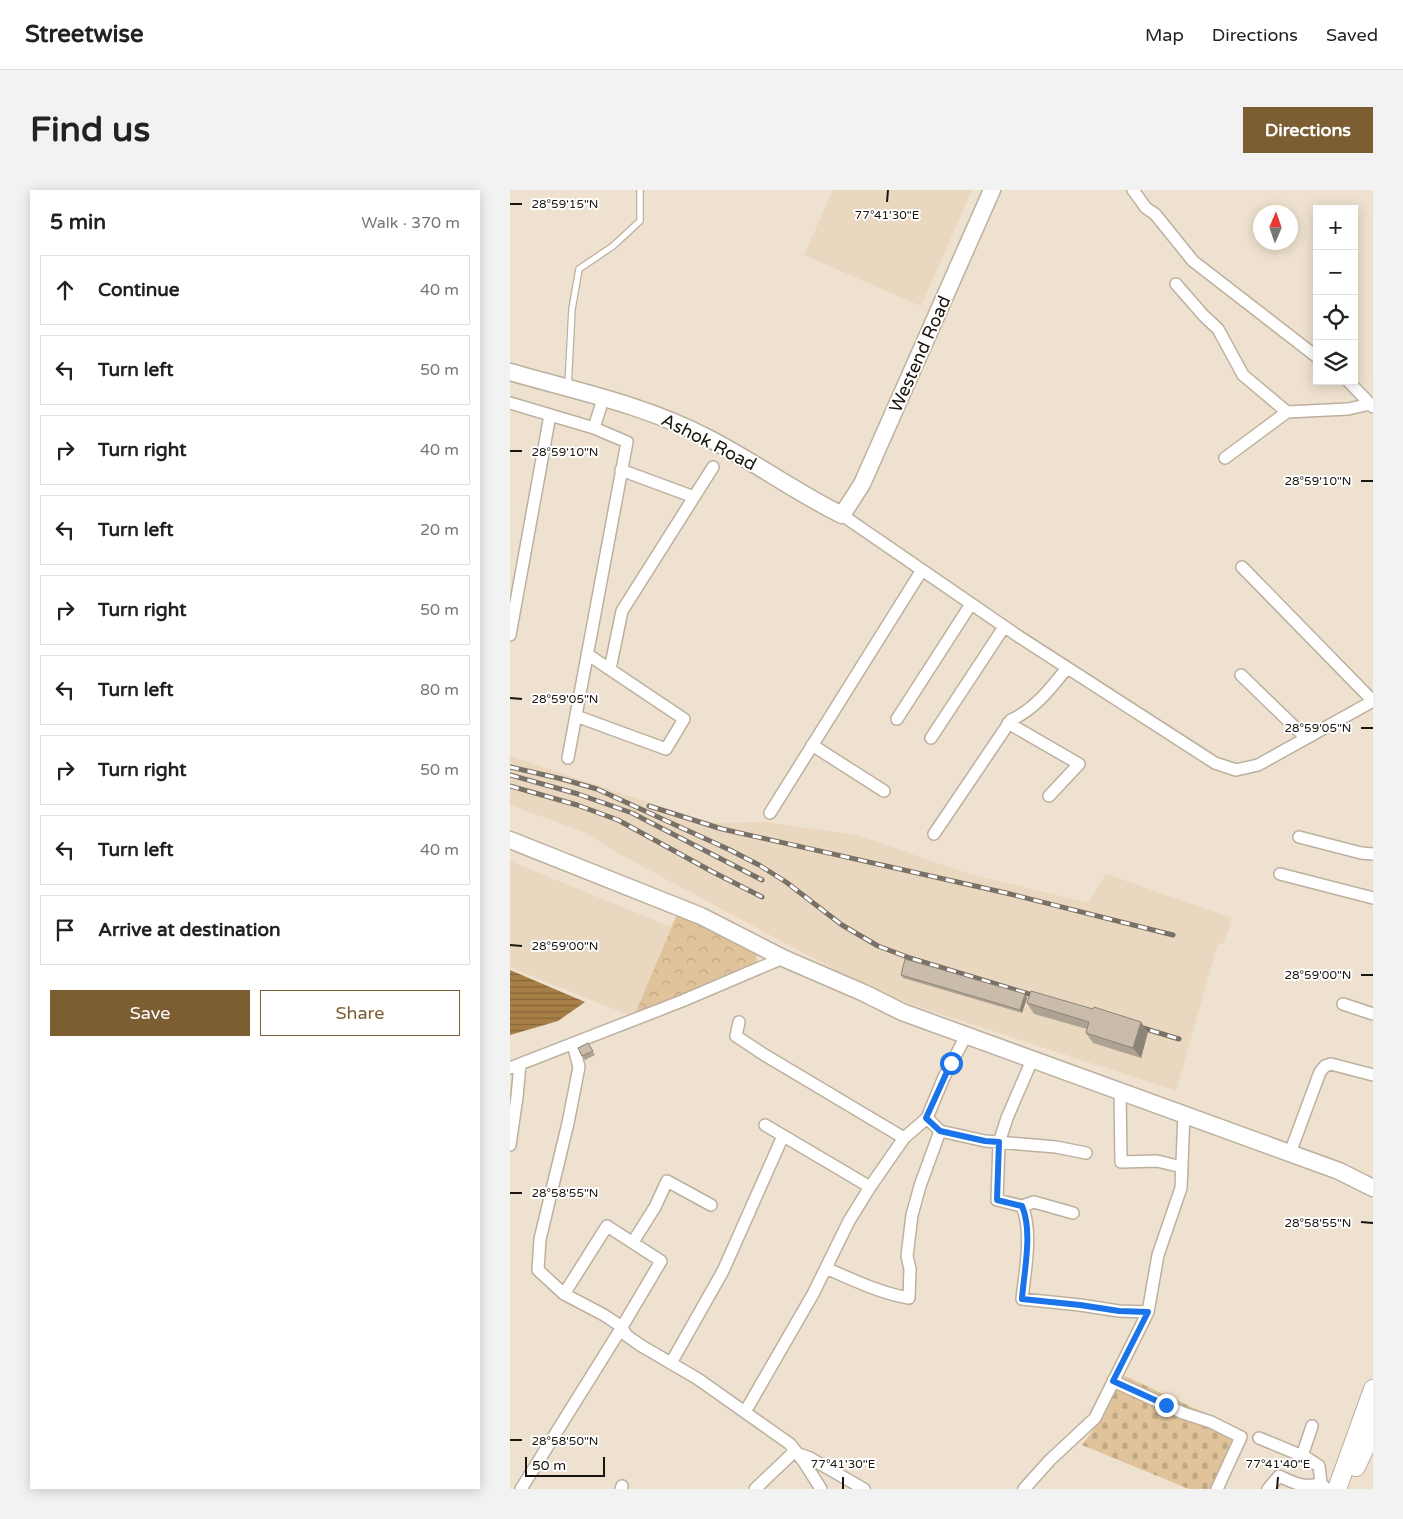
<!DOCTYPE html>
<meta charset="utf-8">
<style>
:root{--surface:#fff;--page:#f2f2f2;--text:#222;--muted:#767676;--line:#e0e0e0;--accent:#7c5e32}
body{margin:0;font-family:"Varela Round",sans-serif;background:var(--page);color:var(--text)}
.controls{position:absolute;right:15px;top:15px;display:grid;overflow:hidden;border-radius:0px;box-shadow:0 2px 12px #0003}
.controls button{width:45px;height:45px;display:grid;place-items:center;padding:0;border:0;border-bottom:1px solid var(--line);background:var(--surface);color:var(--text);font:25px sans-serif}
.compass{position:absolute;left:743px;top:15px;width:45px;height:45px;border-radius:50%;background:var(--surface);box-shadow:0 2px 12px #0003;rotate:2deg}
.scale{position:absolute;left:15px;bottom:12px;width:80px;box-sizing:border-box;padding-left:5px;border:2px solid #1a160f;border-top:0;font-size:14px;line-height:18px;white-space:nowrap;color:#1a160f;-webkit-text-stroke:4px #fff;paint-order:stroke}
.stop{position:absolute;width:15px;height:15px;margin:-11px;border:4px solid #1a73e8;border-radius:50%;background:#fff}
.stop.end{background:#1a73e8;border-color:#fff;box-shadow:0 1px 5px #0008}
.list{margin:0;padding:0;list-style:none}
h2{display:flex;justify-content:space-between;align-items:center;height:65px;margin:0;padding:0 20px;font-size:21px}
h2 small{font-size:16px;font-weight:400;color:var(--muted)}
.list li{display:grid;grid-template-columns:32px 1fr auto;gap:15px;align-items:center;box-sizing:border-box;height:70px;margin:0 10px 10px;padding:0 10px;border:1px solid var(--line);border-radius:0px}
.list b{display:block;font-size:19px;white-space:nowrap}
.list em{font-size:16px;font-style:normal;color:var(--muted)}
.actions{display:flex;gap:10px;padding:15px 20px}
.actions a{flex:1;padding:11px 0;border:1px solid var(--accent);border-radius:0px;text-align:center;font-size:18px;color:var(--accent)}
.actions .main{background:var(--accent);color:#fff}
.icon{flex:none;width:28px;height:28px;fill:none;stroke:currentColor;stroke-width:2;stroke-linecap:round;stroke-linejoin:round}
.map{position:relative;flex:none;width:863px;height:1299px;overflow:hidden;border-radius:0px}
header{display:flex;align-items:center;gap:30px;box-sizing:border-box;height:70px;padding:0 25px;background:var(--surface);border-bottom:1px solid var(--line)}
header strong{font-size:24px}
nav{display:flex;gap:28px;margin-inline-start:auto;font-size:18px}
.intro{display:flex;align-items:center;justify-content:space-between;box-sizing:border-box;height:120px;padding:0 30px}
h1{margin:0;font-size:35px}
.button{padding:12px 22px;border-radius:0px;background:var(--accent);color:#fff;font-size:18px;font-weight:700}
main{display:flex;gap:30px;padding:0 30px}
aside{flex:1;background:var(--surface);border-radius:0px;box-shadow:0 2px 12px #0003}
.map>svg:first-child{display:block}
</style>
<header>
<strong>Streetwise</strong>
<nav><a>Map</a><a>Directions</a><a>Saved</a></nav>
</header>
<div class="intro"><h1>Find us</h1><a class="button">Directions</a></div>
<main>
<aside>
<h2>5 min<small>Walk · 370 m</small></h2>
<ul class="list">
<li><svg class="icon" aria-label="ahead" viewBox="0 0 24 24"><path d="M12 20V5M6 11l6-6 6 6"/></svg><div><b>Continue</b></div><em>40 m</em></li>
<li><svg class="icon" aria-label="left" viewBox="0 0 24 24"><path d="M17 20v-9H6M10 6l-5 5 5 5"/></svg><div><b>Turn left</b></div><em>50 m</em></li>
<li><svg class="icon" aria-label="right" viewBox="0 0 24 24"><path d="M7 20v-9h11M14 6l5 5-5 5"/></svg><div><b>Turn right</b></div><em>40 m</em></li>
<li><svg class="icon" aria-label="left" viewBox="0 0 24 24"><path d="M17 20v-9H6M10 6l-5 5 5 5"/></svg><div><b>Turn left</b></div><em>20 m</em></li>
<li><svg class="icon" aria-label="right" viewBox="0 0 24 24"><path d="M7 20v-9h11M14 6l5 5-5 5"/></svg><div><b>Turn right</b></div><em>50 m</em></li>
<li><svg class="icon" aria-label="left" viewBox="0 0 24 24"><path d="M17 20v-9H6M10 6l-5 5 5 5"/></svg><div><b>Turn left</b></div><em>80 m</em></li>
<li><svg class="icon" aria-label="right" viewBox="0 0 24 24"><path d="M7 20v-9h11M14 6l5 5-5 5"/></svg><div><b>Turn right</b></div><em>50 m</em></li>
<li><svg class="icon" aria-label="left" viewBox="0 0 24 24"><path d="M17 20v-9H6M10 6l-5 5 5 5"/></svg><div><b>Turn left</b></div><em>40 m</em></li>
<li><svg class="icon" aria-label="arrive" viewBox="0 0 24 24"><path d="M6 21V4h12l-3 4 3 4H6"/></svg><div><b>Arrive at destination</b></div></li>
</ul>
<div class="actions"><a class="main">Save</a><a>Share</a></div>
</aside>
<div class="map">
<svg width="863" height="1299" viewBox="0 0 863 1299">
<defs>
<pattern id="cemetery-stones" width="16" height="16" patternUnits="userSpaceOnUse" patternTransform="scale(1.25)"><rect width="16" height="16" fill="#e0c39b"/><path d="M2 7V4a2 2 0 0 1 4 0v3zM10 15v-3a2 2 0 0 1 4 0v3z" fill="#c0a784"/></pattern>
<pattern id="park-crowns" width="20" height="18" patternUnits="userSpaceOnUse" patternTransform="scale(1.25)"><rect width="20" height="18" fill="#e0c39b"/><path d="M2 6a3 3 0 1 1 6 0M12 15a3 3 0 1 1 6 0" fill="none" stroke="#c0a784"/></pattern>
<pattern id="water-rules" width="6" height="5" patternUnits="userSpaceOnUse" patternTransform="scale(1.25)"><rect width="6" height="5" fill="#a67e46"/><path d="M0 2.5h6" fill="none" stroke="#866639"/></pattern>
</defs>
<rect width="100%" height="100%" fill="#efe1cf"/>
<path fill="#ead7bf" d="M323 0H462L411 116 294 65Z
M0 566 200 633 255 632 347 645 456 683 578 713 596 684 722 728 714 754 708 753 666 901 370 804 111 665 74 642 0 615Z
M0 671 161 737 125 824H116L0 777Z"/>
<path fill="url(#cemetery-stones)" d="M615 1186 738 1243 710 1299H679L572 1255 586 1236Z"/>
<path fill="url(#park-crowns)" d="M167 724 246 764 247 773 125 824Z"/>
<path fill="url(#water-rules)" d="M0 780 75 812 48 831 0 845Z"/>
<g fill="none" stroke-linecap="round" stroke-linejoin="round">
<g stroke="#bdb09f" stroke-width="8">
<path id="lane" d="M58 197 62 119 69 79 103 56 130 31V0"/>
</g>
<g stroke="#bdb09f" stroke-width="14">
<path id="street" d="M623 0 636 18 645 24 683 71 807 167
M666 94 694 126 708 139 733 185 777 222
M838 191 863 217
M0 213 84 238 117 252 58 568
M84 238 93 209
M715 268 777 222 838 219 860 214
M111 280 184 307
M332 325 508 446 705 573 726 580 748 575 863 511
M732 377 863 511
M0 445 40 225
M100 479 112 421 203 277
M731 485 796 548
M66 526 156 559 174 529 77 464
M387 529 461 414
M498 533 569 574 539 606
M421 548 494 437
M302 555 374 601
M260 623 412 380
M424 644 501 530C525 519 541 498 557 478
M789 647 851 663 863 664
M770 684 863 708
M833 814 863 824
M229 832 226 846 253 864 394 948
M456 846 434 887 417 928 430 941 475 951 546 957 576 963
M522 870 497 928 489 953 487 1010 512 1016 524 1012 563 1023
M0 878 172 811 273 768
M610 900 611 972 647 971 672 977
M255 935 360 997
M0 955 7 907 10 874
M780 963 810 882 815 876 821 874 863 885
M512 1016C523 1042 515 1081 512 1109L570 1115 609 1121 638 1122
M123 1052 145 1017 157 991 201 1015
M316 1078C343 1090 370 1103 399 1108L400 1079 397 1066 402 1025 410 996 430 941
M54 1104 97 1036 151 1071 112 1137 94 1125 54 1104 28 1080 30 1049 58 933 69 877 63 854
M161 1173 213 1081 273 946
M603 1191 673 1223 701 1232 731 1247 707 1299
M235 1222 303 1104 339 1031 360 997 394 948 417 928
M749 1248 795 1267 809 1276 811 1293 816 1299
M289 1264 300 1268 354 1299
M792 1266 802 1236
M11 1299 112 1137 116 1145 130 1155 188 1189 280 1254 294 1272 311 1299
M111 1299 112 1296
M245 1299 285 1261
M514 1299 540 1270 585 1228 638 1122 648 1065 671 998 674 923
M758 1299 769 1286C784 1293 796 1299 811 1293"/>
</g>
<g stroke="#bdb09f" stroke-width="19">
<path id="secondary" d="M0 182C66 201 135 215 196 247 242 270 285 302 332 325L352 294 482 0
M0 650 191 726 273 768 354 803 392 822 829 981 863 998"/>
</g>
<g stroke="#bdb09f" stroke-width="20">
<path id="primary" d="M846 1277 859 1249 863 1233
M827 1299 863 1199"/>
</g>
<use href="#lane" stroke="#fff" stroke-width="5.5"/>
<use href="#street" stroke="#fff" stroke-width="11"/>
<use href="#secondary" stroke="#fff" stroke-width="16"/>
<use href="#primary" stroke="#fff" stroke-width="18"/>
<g stroke="#7a7166" stroke-width="5">
<path id="rail" d="M0 577 52 589 87 599 220 660 249 675 276 692 332 735 368 756 400 768 532 808
M0 585 68 604 122 623 252 690
M0 596 67 615 108 630 201 681 252 707
M139 616 212 639 496 703 663 745
M623 835 669 849"/>
</g>
<use href="#rail" stroke="#fff" stroke-width="3" stroke-dasharray="9" stroke-linecap="butt"/>
</g>
<path fill="#aea293" d="M391 785 517 808 512 823 393 788Z
M517 813 638 842 631 868 583 853 576 843 577 839 524 824Z
M78 853 85 865 75 870 72 866Z"/>
<path fill="#8d8478" d="M515 804 517 808 512 823 510 820Z
M631 832 638 842 631 868 623 858Z"/>
<path fill="#cabcab" stroke="#8d8478" d="M395 769 515 804 510 820 391 785Z
M521 801 583 819 584 817 631 832 623 858 576 843 579 832 517 813Z
M78 853 83 861 72 866 68 858Z"/>
<g fill="none" stroke-linecap="round" stroke-linejoin="round">
<path stroke="#1a73e8" stroke-width="6" d="M441 873 416 928 430 941 475 951 489 952 487 1010 512 1016C523 1042 514 1081 512 1109L570 1115 609 1121 638 1122 603 1191 656 1215"/>
</g>
<path fill="none" stroke="#1a160f" stroke-width="2" d="M377 12 378 0M0 14H12M0 261H12M851 291H863M0 508 12 509M851 538H863M0 755 12 756M851 785H863M0 1003H12M851 1032 863 1033M0 1250H12M333 1299V1287M767 1299 768 1287"/>
<g text-anchor="middle" dominant-baseline="central" stroke-width="4" stroke-linejoin="round" paint-order="stroke">
<g font-size="18" fill="#1a160f" stroke="#fff">
<text transform="translate(410 164) rotate(-66)">Westend Road</text>
<text transform="translate(199 252) rotate(27)">Ashok Road</text>
</g>
</g>
<g font-size="12" text-anchor="middle" fill="#1a160f" stroke="#fff" stroke-width="4" stroke-linejoin="round" paint-order="stroke">
<text x="55" y="18">28°59'15"N</text>
<text x="377" y="29">77°41'30"E</text>
<text x="55" y="266">28°59'10"N</text>
<text x="808" y="295">28°59'10"N</text>
<text x="55" y="513">28°59'05"N</text>
<text x="808" y="542">28°59'05"N</text>
<text x="55" y="760">28°59'00"N</text>
<text x="808" y="789">28°59'00"N</text>
<text x="55" y="1007">28°58'55"N</text>
<text x="808" y="1037">28°58'55"N</text>
<text x="55" y="1255">28°58'50"N</text>
<text x="333" y="1278">77°41'30"E</text>
<text x="768" y="1278">77°41'40"E</text>
</g>
</svg>
<div class="controls">
<button>+</button>
<button>−</button>
<button><svg class="icon" aria-label="locate" viewBox="0 0 24 24"><circle cx="12" cy="12" r="6"/><path d="M12 2v4M12 18v4M2 12h4M18 12h4"/></svg></button>
<button><svg class="icon" aria-label="layers" viewBox="0 0 24 24"><path d="M12 4l9 5-9 5-9-5zM3 14l9 5 9-5"/></svg></button>
</div>
<svg class="compass" viewBox="-18 -18 36 36"><path d="M0-13l5 13h-10z" fill="#e53935"/><path d="M0 13l5-13h-10z" fill="#767676"/></svg>
<div class="scale">50 m</div>
<div class="stop" style="left:441px;top:873px"></div>
<div class="stop end" style="left:656px;top:1215px"></div>
</div>
</main>
